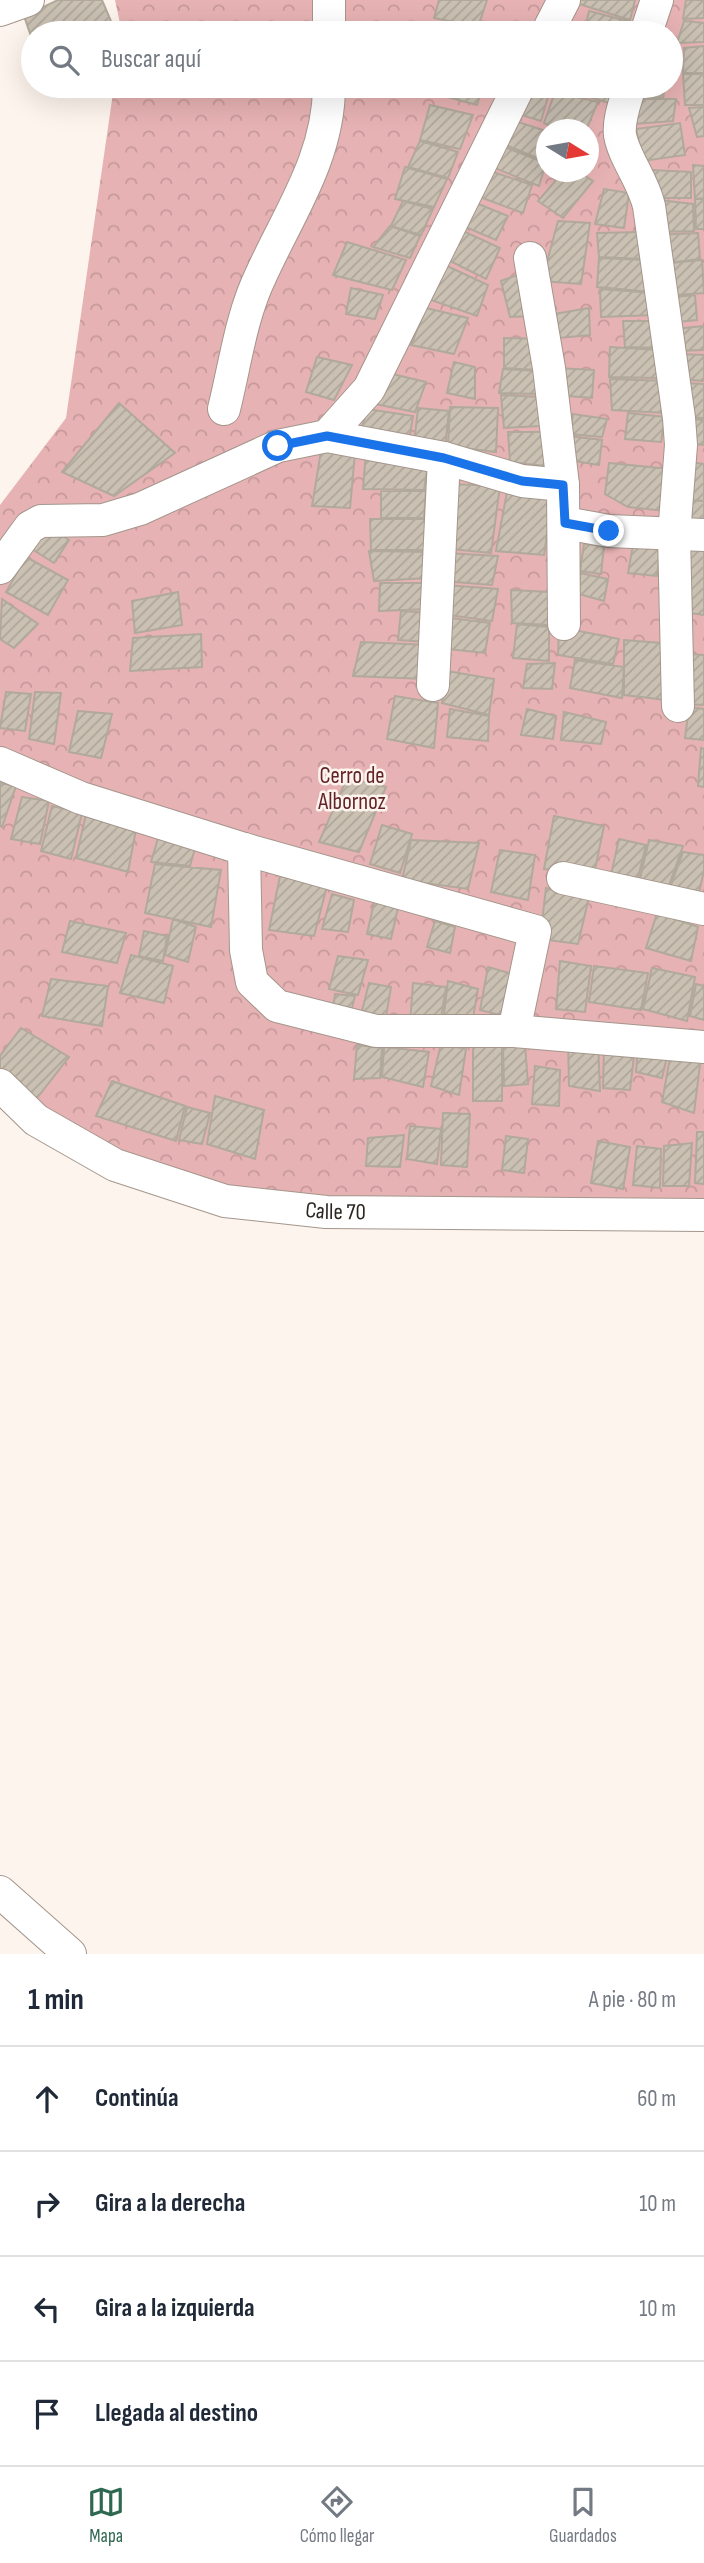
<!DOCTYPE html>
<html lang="es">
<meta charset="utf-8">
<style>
:root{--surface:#fff;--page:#f6f6f7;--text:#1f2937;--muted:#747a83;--line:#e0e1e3;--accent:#2f6850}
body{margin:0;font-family:"Sofia Sans Condensed",sans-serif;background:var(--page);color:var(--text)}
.compass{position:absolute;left:536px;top:119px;width:63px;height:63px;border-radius:50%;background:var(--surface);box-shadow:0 7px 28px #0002;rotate:101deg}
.stop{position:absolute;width:21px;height:21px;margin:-16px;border:5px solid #1a73e8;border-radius:50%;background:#fff}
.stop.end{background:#1a73e8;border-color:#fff;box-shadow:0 2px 7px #0008}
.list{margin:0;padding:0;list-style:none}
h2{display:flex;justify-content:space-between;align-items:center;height:91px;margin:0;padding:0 28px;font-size:30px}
h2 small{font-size:23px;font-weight:400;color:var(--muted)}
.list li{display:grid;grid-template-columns:46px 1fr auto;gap:21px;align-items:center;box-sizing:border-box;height:105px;padding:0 28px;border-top:2px solid var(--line)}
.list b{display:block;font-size:26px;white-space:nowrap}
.list em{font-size:23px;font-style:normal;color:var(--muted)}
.icon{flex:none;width:38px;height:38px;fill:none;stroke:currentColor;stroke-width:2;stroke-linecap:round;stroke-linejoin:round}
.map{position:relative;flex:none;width:704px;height:1954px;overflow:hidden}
.search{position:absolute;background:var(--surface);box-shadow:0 7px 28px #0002;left:21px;right:21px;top:21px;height:77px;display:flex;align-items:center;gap:18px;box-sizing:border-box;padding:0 24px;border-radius:38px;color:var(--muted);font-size:26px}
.sheet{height:511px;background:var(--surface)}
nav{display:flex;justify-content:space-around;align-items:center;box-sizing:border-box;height:98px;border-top:2px solid var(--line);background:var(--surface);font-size:19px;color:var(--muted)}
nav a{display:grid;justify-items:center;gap:4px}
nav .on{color:var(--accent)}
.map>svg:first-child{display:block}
</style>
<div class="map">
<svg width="704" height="1954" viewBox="0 0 704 1954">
<defs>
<pattern id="forest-crowns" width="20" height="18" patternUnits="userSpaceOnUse" patternTransform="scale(1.75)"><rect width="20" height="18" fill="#e7b2b3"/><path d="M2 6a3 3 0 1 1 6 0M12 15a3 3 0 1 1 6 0" fill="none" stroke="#c6999a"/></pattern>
<pattern id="building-hatch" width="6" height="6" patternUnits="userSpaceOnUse" patternTransform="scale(1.75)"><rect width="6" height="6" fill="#cac1b3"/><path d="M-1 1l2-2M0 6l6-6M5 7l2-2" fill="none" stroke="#aea69a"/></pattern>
</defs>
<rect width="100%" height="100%" fill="#fdf4ed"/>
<path fill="url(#forest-crowns)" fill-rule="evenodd" d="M115 0H704V1208L314 1210 117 1157 38 1112 0 1075V505L66 418 114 86H671V33H122ZM546 130H588V172H546Z"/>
<path fill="url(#building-hatch)" stroke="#b1a99b" stroke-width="2" d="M58 0H102L116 33H33V42L24 16Z
M439 0H487L478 27 434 18Z
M577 0H635L630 20 576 3Z
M686 0H704V18L683 19Z
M589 11 631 22 628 33H584Z
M684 21 704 23V42L677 43Z
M704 46V73H683L684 48Z
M671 49 680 50 676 74 671 73Z
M683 74H704V105H685Z
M443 86H483L477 105 440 95Z
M572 86H614L609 103 570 91Z
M638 86H665L663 98 636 96Z
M530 88 549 93 541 121 518 114Z
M555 92 598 102 586 130H558L544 123Z
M636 99H676L673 121 634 124Z
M430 105 473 115 460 149 420 140Z
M704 107V136L697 137 689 108Z
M512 120 546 131V150L542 160 501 143Z
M680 123 685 155 643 161 636 129Z
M420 141 458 152 448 178 408 167Z
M502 146 546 163 539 186 492 167Z
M693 165 704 166V198L695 199Z
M405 167 447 179 434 207 395 199Z
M652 170 691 172V198H652Z
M490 171 532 185 523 213 477 196Z
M563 172H579L593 181 563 218 538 201Z
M604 189 629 193 624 228 595 224Z
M695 199H704V229H696Z
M659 200 693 204 694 231 657 232Z
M403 201 433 209 421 235 391 226Z
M476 203 508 216 496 240 463 226Z
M558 221 590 223 581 284 542 281Z
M390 226 420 236 410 258 373 247Z
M463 231 500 248 486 279 448 260Z
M639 232 645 259 599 257 597 233Z
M698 233 700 259 659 264 655 235Z
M347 242 406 260 392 290 333 275Z
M599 258 645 260 652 292 597 287Z
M702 260 704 293 664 296 660 264Z
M447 266 488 285 477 316 431 300Z
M520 274 531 316 510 317 501 281Z
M351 288 383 295 375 319 346 314Z
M600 289 653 293 654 315 601 317Z
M695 295 697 320 667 323 663 298Z
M426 308 468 318 454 354 411 345Z
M589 308 590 335 559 338 554 314Z
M623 321H655L657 348 625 347Z
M704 326V350L677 351 674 329Z
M504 338 540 339 539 370 504 368Z
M610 347 658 350V378L609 377Z
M677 354 704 355V381L677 379Z
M317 357 352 365 334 400 306 392Z
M454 362 475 367V399L447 393Z
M556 368 594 370 592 398 556 395Z
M503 369 539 371V394L499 393Z
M388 373 426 382 415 412 375 404Z
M610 379 668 381 666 413 612 410Z
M684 383 704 384V418L683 417Z
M501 395 539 397 540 426 504 428Z
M119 403 175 453 114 496 62 472Z
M450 407 498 408 496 452 448 446Z
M418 408 449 411 445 447 414 444Z
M367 409 413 416 408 447 359 439Z
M628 413 665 417 661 442 625 439Z
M573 414 607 419 602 437 570 434Z
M687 419 704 420V445L685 443Z
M508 432H546L545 466 510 462Z
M568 436 602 440 599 465 568 460Z
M322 445 355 453 350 508 312 506Z
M366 452 428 463 424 490 363 489Z
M690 462 704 464V501L689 500Z
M609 463 669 469 665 511 628 507 605 494Z
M448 484 500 486 491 553 441 548Z
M381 491H426L424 518H381Z
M507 492 552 499 544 555 496 551Z
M689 500 704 501V530L685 526Z
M370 519H431V550H371Z
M42 523 69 540 54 563 27 546Z
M584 544 604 546 601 574 580 571Z
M633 545 660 549 657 576 628 573Z
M690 547 704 549V615L682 612Z
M369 551 430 552 428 578 374 581Z
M445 553 498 556 492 585 443 581Z
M26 557 68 580 48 615 6 592Z
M580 573 608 579 604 601 579 594Z
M380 583H431L430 609 379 611Z
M445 585 498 589 492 621 441 614Z
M511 590 550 592 549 625 512 623Z
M178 592 182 625 135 633 132 601Z
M2 599 38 624 14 648 0 639Z
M401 611 430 613 428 642 398 640Z
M443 617 490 623 485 653 439 648Z
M517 624 549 627V661L513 658Z
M559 627 619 639 613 664 558 655Z
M201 634 202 667 130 671 133 638Z
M624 640 674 644 676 701 624 695Z
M361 642 429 645 426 679 353 676Z
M687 654 704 655V705L682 704Z
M575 660 624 667 622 698 570 688Z
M555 663 552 689 523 688 527 664Z
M447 671 494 679 489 715 442 703Z
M6 692 31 694 25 731 0 728Z
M35 692 61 693 54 744 29 739Z
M395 696 438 703 434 748 387 739Z
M689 707 704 709V740L685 738Z
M450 709 489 716 488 741 447 737Z
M527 709 556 716 553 739 521 735Z
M78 711 112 714 101 758 69 752Z
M564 712 606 722 601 744 561 740Z
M701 748 704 749V787L698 786Z
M347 778 386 787 359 852 319 842Z
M0 783 16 786 2 827 0 826Z
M22 797 49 801 40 844 11 839Z
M52 806 82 813 71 859 41 851Z
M87 810 138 819 128 872 76 858Z
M554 816 604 826 593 879 544 869Z
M382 825 412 834 400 873 370 864Z
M159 835 197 841 190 866 151 862Z
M619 839 646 845 636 886 610 879Z
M411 840 479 843 468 889 402 880Z
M649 840 683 846 666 894 638 888Z
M500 850 535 855 528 900 491 892Z
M683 852 704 855V871L696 905 667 896Z
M155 864 221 870 211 927 145 913Z
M280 876 327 886 314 936 269 930Z
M546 888 589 897 578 944 540 939Z
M332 894 354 900 348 932 322 929Z
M375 898 399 903 391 939 367 934Z
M657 913 698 927 691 961 646 948Z
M173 919 196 927 188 962 165 955Z
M70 921 126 933 117 963 62 952Z
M435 921 455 927 450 953 427 947Z
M144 931 167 936 163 961 139 956Z
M131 955 173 966 164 1003 120 993Z
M338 956 368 960 358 995 329 989Z
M560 961 591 966 585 1012 556 1009Z
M594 966 648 973 641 1010 589 1002Z
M488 967 516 975 508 1017 480 1010Z
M652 968 695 977 687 1021 643 1009Z
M51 979 108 986 102 1026 42 1016Z
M448 981 478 989 472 1024 443 1022Z
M369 983 391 987 385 1023H359Z
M413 983 446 987 440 1024H410Z
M696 984 704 986V1020L690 1016Z
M335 994 355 996 350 1016 332 1014Z
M21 1028 69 1057 37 1098 0 1075V1056Z
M568 1038 598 1041 600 1091 569 1086Z
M441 1044 466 1049 459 1095 431 1086Z
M357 1045 382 1048 380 1078 354 1079Z
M473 1045H502V1101H473Z
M525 1045 528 1084 504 1086 503 1046Z
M638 1045 669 1048 662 1078 636 1072Z
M384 1047 429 1052 423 1087 382 1077Z
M604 1047H635L630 1090 603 1088Z
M671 1052 701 1056 694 1113 662 1102Z
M535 1066 560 1070 559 1106 532 1104Z
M112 1081 185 1106 176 1141 96 1116Z
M215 1096 264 1110 255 1159 207 1144Z
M187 1107 210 1113 202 1144 179 1140Z
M443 1113 470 1114 467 1167 441 1165Z
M410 1126 441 1129 437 1164 407 1159Z
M697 1132H704V1184L695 1183Z
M404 1135 400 1167 366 1166 368 1138Z
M506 1136 528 1139 524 1173 502 1170Z
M598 1141 630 1147 623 1189 591 1183Z
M692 1143 689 1186H663L664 1146Z
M637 1146 661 1149 660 1188 633 1185Z"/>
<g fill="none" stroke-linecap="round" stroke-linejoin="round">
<g stroke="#a4968c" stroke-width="34">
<g id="minor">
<path d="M0 10 28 0"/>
<path d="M329 33V0"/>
<path d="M547 33 564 0"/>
<path d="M646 33 657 0"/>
<path d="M630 86C626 100 618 119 620 135 624 158 643 180 649 206L679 418 681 445 674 535 678 706"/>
<path d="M530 258 549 368 563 485 564 624"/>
<path d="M224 409C235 365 241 316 261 275 289 213 329 157 329 86"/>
<path d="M327 436 369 389 519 86"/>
<path d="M565 523 609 531 704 535"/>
<path d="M0 568 30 527 41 521 103 520 140 509 278 446 327 436 444 458 522 481 563 485"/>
<path d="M433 685 444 458"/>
<path d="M0 763 81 798 244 849 535 931 514 1031"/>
<path d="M244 849 246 950 252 982 277 1006 376 1031H514L704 1047"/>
<path d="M563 878 704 909"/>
<path id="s1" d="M0 1085 36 1120 115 1165 225 1201 326 1212 704 1215"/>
<path d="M0 1892 70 1954"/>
</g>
</g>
<use href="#minor" stroke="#fff" stroke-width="32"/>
</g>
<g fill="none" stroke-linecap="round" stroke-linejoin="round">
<path stroke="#1a73e8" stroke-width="9" d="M278 446 327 436 444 458 522 481 563 485 565 523 609 531"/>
</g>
<g text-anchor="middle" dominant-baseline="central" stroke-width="5" stroke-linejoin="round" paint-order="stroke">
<g font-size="23" fill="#62232a" stroke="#fdf4ed">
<text x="352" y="776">Cerro de<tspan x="352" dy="26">Albornoz</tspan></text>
</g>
<g font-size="23" fill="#2c2723" stroke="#fdf4ed">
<text stroke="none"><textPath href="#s1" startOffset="368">Calle 70</textPath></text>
</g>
</g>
</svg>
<svg class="compass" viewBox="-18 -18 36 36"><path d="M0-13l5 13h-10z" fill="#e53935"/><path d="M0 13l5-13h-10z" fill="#747a83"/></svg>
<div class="stop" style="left:278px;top:446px"></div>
<div class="stop end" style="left:609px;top:531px"></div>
<div class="search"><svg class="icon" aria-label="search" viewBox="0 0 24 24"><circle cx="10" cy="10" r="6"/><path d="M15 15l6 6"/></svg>Buscar aquí</div>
</div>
<section class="sheet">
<h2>1 min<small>A pie · 80 m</small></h2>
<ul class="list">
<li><svg class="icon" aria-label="ahead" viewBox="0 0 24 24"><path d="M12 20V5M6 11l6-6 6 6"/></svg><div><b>Continúa</b></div><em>60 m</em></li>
<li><svg class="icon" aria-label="right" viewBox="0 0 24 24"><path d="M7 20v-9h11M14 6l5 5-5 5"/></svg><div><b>Gira a la derecha</b></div><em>10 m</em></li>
<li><svg class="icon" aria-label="left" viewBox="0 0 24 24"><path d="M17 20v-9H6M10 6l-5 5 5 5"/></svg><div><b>Gira a la izquierda</b></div><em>10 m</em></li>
<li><svg class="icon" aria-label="arrive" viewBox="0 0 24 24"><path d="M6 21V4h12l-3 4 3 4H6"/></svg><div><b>Llegada al destino</b></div></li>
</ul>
</section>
<nav>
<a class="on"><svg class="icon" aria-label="map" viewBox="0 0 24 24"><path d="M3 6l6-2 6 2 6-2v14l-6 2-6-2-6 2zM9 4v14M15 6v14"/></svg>Mapa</a>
<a><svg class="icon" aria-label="directions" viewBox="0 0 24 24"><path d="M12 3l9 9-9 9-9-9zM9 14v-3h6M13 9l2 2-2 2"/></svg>Cómo llegar</a>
<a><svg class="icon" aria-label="saved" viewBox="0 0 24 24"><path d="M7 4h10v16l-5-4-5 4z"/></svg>Guardados</a>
</nav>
